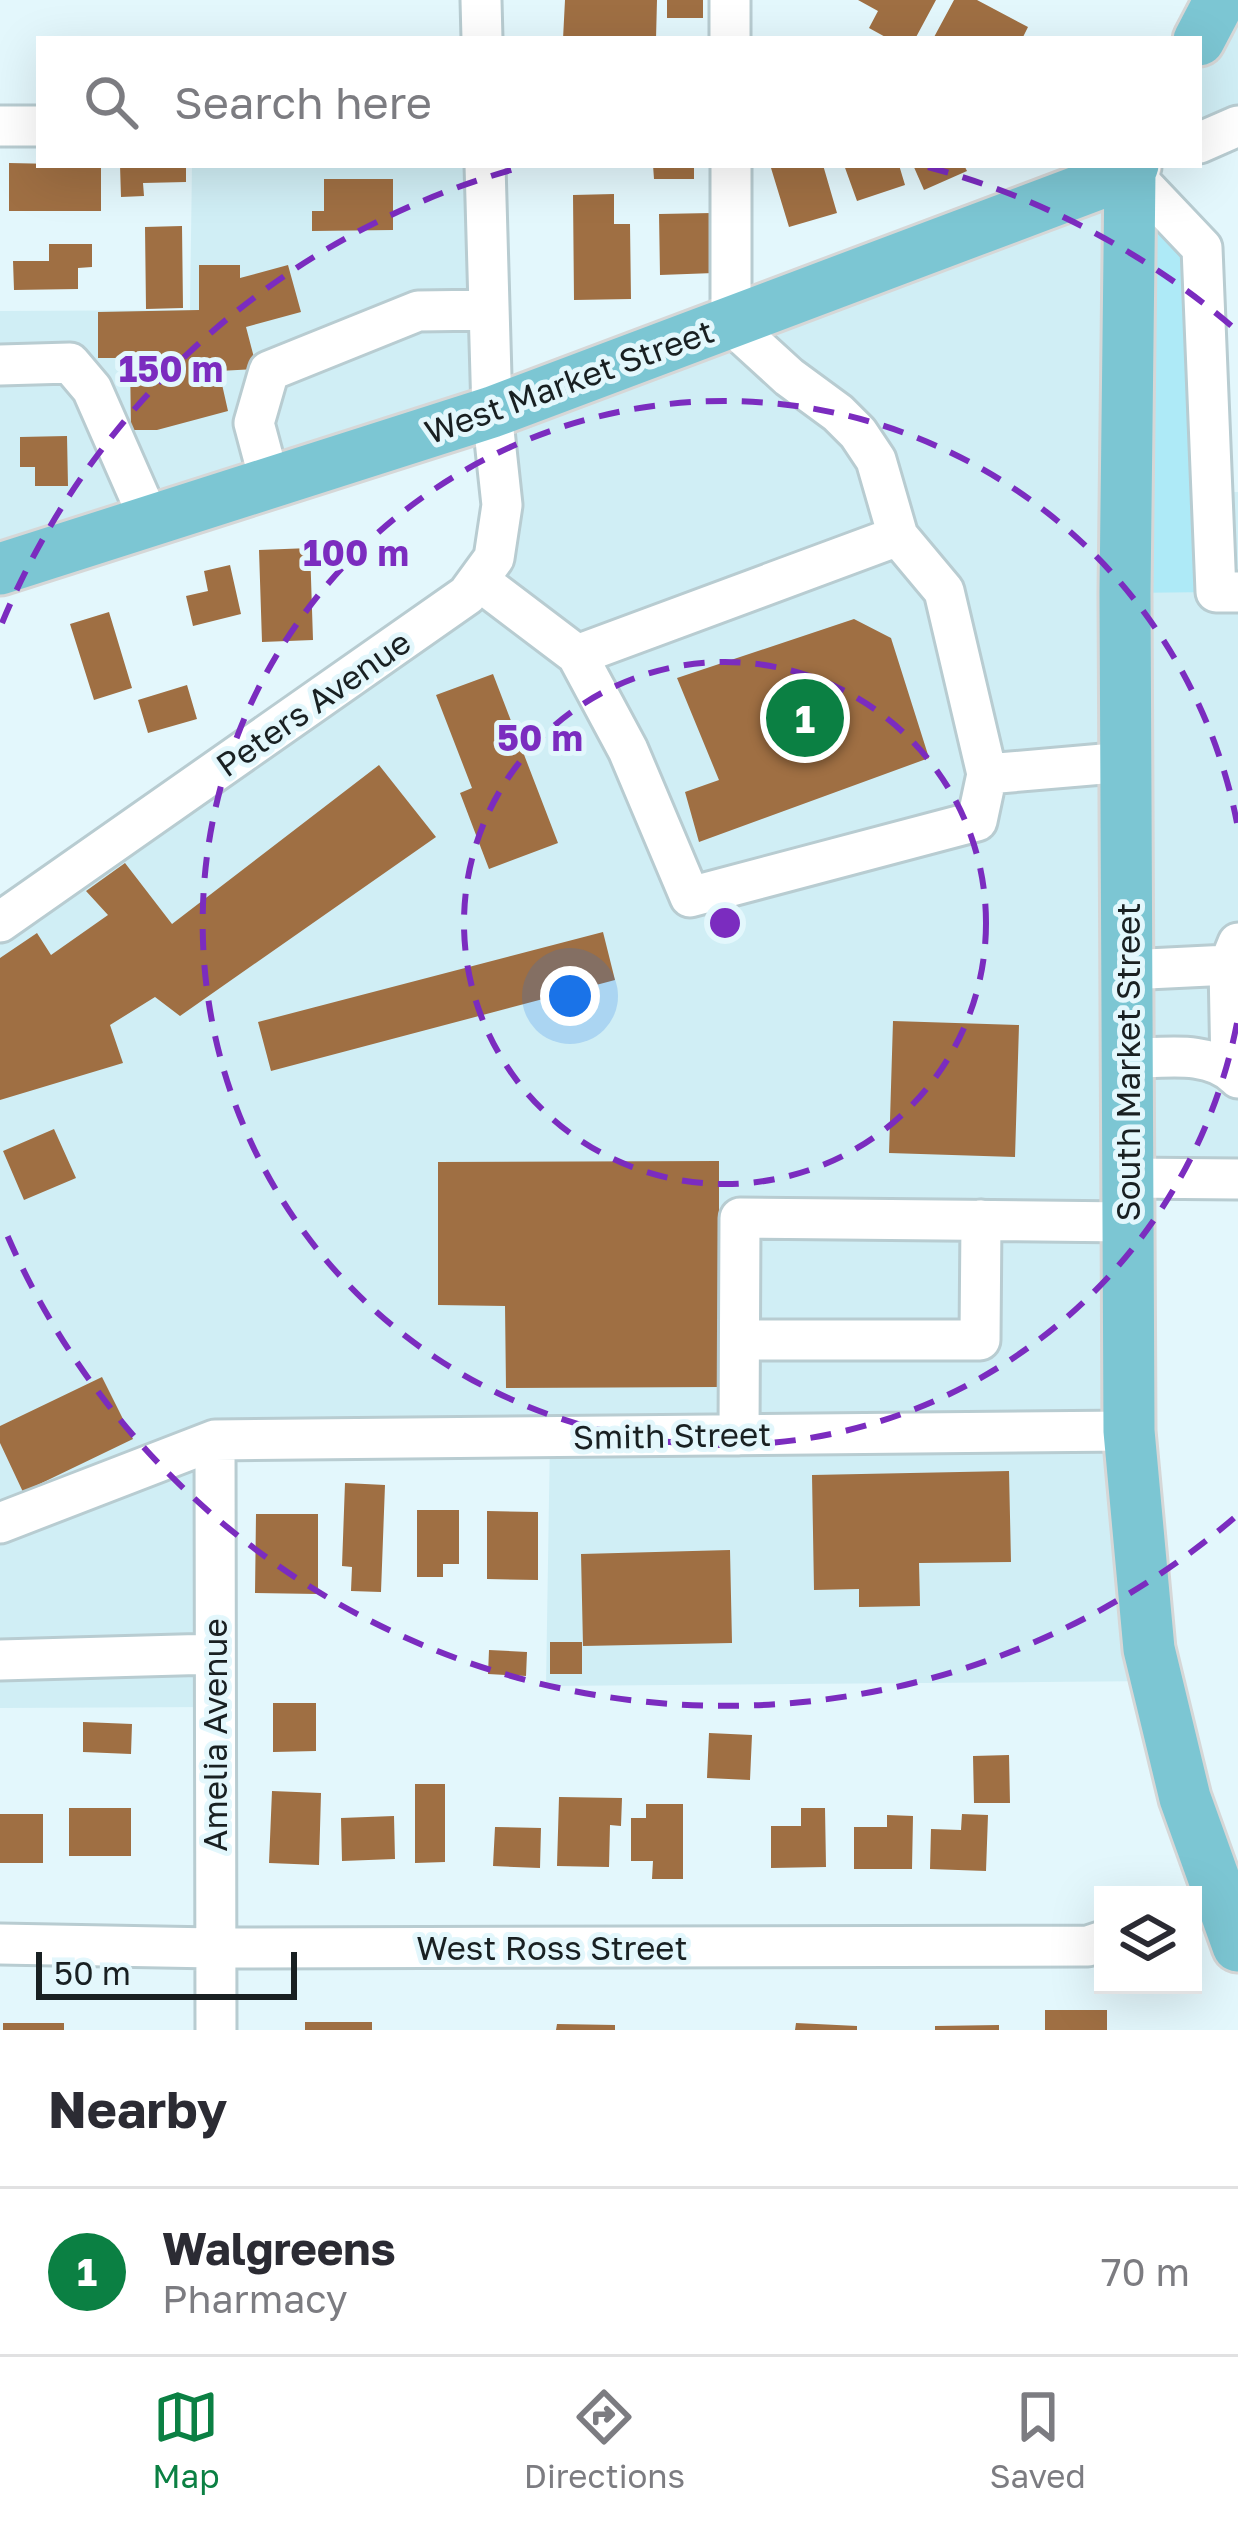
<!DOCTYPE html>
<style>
:root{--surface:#fff;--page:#f7f7f7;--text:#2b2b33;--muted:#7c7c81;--line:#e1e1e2;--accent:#0b8043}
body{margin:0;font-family:"Golos Text",sans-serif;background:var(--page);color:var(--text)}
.controls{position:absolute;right:36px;bottom:36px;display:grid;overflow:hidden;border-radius:0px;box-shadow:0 12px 48px #0002}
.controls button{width:108px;height:108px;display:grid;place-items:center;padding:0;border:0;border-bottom:3px solid var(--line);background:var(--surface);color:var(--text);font:60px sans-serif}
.scale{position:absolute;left:36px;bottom:30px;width:261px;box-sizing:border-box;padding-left:12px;border:6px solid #192022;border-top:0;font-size:33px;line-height:42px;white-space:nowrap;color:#192022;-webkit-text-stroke:9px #e3f7fc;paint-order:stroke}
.you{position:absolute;left:570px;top:996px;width:42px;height:42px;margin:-30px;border:9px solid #fff;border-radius:50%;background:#1a73e8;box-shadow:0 0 0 18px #1a73e833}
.badge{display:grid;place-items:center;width:78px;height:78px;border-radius:50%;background:var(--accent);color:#fff;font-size:39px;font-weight:700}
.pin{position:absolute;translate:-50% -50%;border:6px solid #fff;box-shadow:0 3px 12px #0006}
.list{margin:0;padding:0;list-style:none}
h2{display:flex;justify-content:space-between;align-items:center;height:156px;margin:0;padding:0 48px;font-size:51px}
h2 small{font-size:39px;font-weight:400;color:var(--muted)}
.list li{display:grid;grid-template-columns:78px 1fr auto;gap:36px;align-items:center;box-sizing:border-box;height:168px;padding:0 48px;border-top:3px solid var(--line)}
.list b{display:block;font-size:45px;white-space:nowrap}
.list p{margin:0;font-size:39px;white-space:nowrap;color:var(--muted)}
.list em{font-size:39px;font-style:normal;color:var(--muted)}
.icon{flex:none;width:66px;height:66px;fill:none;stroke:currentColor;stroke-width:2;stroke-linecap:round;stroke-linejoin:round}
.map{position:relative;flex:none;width:1238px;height:2030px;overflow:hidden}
.search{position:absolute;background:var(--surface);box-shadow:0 12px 48px #0002;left:36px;right:36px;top:36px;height:132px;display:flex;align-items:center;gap:30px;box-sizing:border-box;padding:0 42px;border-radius:0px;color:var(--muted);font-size:45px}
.sheet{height:324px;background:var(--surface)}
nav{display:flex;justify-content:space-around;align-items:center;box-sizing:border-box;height:168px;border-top:3px solid var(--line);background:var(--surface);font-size:33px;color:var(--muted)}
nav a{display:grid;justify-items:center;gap:6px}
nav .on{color:var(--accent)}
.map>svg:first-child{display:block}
</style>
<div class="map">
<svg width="1238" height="2030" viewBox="0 0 1238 2030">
<rect width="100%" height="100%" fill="#e3f7fc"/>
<path fill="#d0eef5" d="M1238 0V126L1199 143V40Z
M192 165H485L492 411 1129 172 1213 492H1238V1179L1129 1178 1157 1681 546 1686 550 1437 216 1440 214 1707 0 1708V922L494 558 492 413 0 569V311L190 310Z"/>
<path fill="#aeeaf7" d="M1130 172 1202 248 1216 592 1125 593Z"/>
<path fill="#9f6f43" d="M565 0H657L656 39H563Z
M667 0H703V18H667Z
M858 0H936L915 39H889L869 28 878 11Z
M954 0H977L1028 27 1022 39H933Z
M9 163 101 165V211H9Z
M120 165H186V182L143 183 144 196 121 197Z
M653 165H694V179H654Z
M782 165H823L837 213 789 227 771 168Z
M844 165H899L905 185 857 201Z
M913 165H964L967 171 924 190Z
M324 179H393V230L312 231V211H324Z
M614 194V224H630L631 299 574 300 573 195Z
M712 213 714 273 660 275 659 214Z
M182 226 183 308 146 309 145 227Z
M49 244H92V267L78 268V289L14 290 13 261H49Z
M199 265H240V278L288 265 301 312 246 327 257 369 219 371 228 411 157 430H131L130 358H98V312L199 310Z
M67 436 68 486H35V467H20V437Z
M310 548 313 640 262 642 259 550Z
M230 565 241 614 193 626 186 596 208 591 204 571Z
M109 612 132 688 94 700 70 624Z
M854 619 891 638 929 758 699 842 685 792 719 780 677 678Z
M493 674 558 843 489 869 460 793 472 788 436 695Z
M187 685 197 719 148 733 138 700Z
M379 765 436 837 180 1016 155 997 110 1025 123 1063 0 1100V958L37 933 51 955 108 915 86 891 125 863 172 924Z
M603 932 615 980 271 1071 258 1022Z
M893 1021 1019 1025 1015 1157 889 1153Z
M54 1129 76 1178 24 1200 3 1151Z
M719 1161V1387L506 1388 505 1306 438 1305V1162Z
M102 1377 133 1439 23 1492 0 1443V1426Z
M1009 1471 1011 1562 919 1563 920 1606 859 1607V1589L814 1590 812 1475Z
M345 1483 385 1485 381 1592 351 1591 352 1567 342 1566Z
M417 1510H459V1564H443V1577H417Z
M487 1511 538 1512V1580L487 1579Z
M256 1514H318V1594L255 1593Z
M730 1550 732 1643 583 1646 581 1554Z
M550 1642H582V1674H550Z
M489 1650 527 1652 526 1676 488 1674Z
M273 1703H316V1751L273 1752Z
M83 1722 132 1724 131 1754 83 1752Z
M709 1733 752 1735 750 1780 707 1778Z
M1009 1755 1010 1803H974L973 1756Z
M415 1784H445V1862L415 1863Z
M272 1791 321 1793 319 1865 269 1863Z
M559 1797 622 1798 621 1826 610 1825 609 1867 557 1866Z
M646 1804H683V1879H652L653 1861H631V1818H646Z
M69 1808H131V1856H69Z
M801 1808H825L826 1867 771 1868V1826H801Z
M0 1814H43V1863H0Z
M962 1814 988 1815 986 1871 930 1869 931 1829 961 1830Z
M887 1815 913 1816 912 1869H854V1827H887Z
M394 1816 395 1859 342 1861 341 1818Z
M495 1827 541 1828 540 1868 493 1866Z
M1045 2010H1107V2030H1045Z
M305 2022H372V2030H305Z
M3 2023H64V2030H3Z
M796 2023 857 2026V2030H795Z
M557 2024 615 2025V2030H556Z
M999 2025V2030H935V2026Z"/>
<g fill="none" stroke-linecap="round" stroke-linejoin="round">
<g stroke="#b8ccd1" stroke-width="45">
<path id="minor" d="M481 0 482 39
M730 0V39
M0 126H39
M1199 143 1238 126
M731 165V324L789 377 838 413 858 433 876 460 898 536 944 591 987 774
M1141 167 1130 172 1202 248 1216 592H1238
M0 365 70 363 92 389 150 521
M270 483 254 423 269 371 418 311 489 310
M478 580 577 655 628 750 690 897 977 821 987 774 1126 762
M577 655 898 536
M0 922 467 595 494 558 502 505 492 412 485 165
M1229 965 1231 1070
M1127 970 1229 965 1238 943
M1127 1059C1163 1058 1211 1049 1238 1078
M1128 1178 1238 1179
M740 1340H980L981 1220
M739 1435 740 1218 1128 1222
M215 1440 216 2030
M0 1523 215 1440 1129 1431
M0 1660 215 1654
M0 1944 214 1948 1088 1946 1103 1941"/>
</g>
<g stroke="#d6d7d7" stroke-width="57">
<path id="major" d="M1199 40 1220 0
M1133 165 1130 172 1125 593 1129 1431 1149 1649 1185 1798 1238 1946
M0 569 492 412 1130 172"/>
</g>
<use href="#minor" stroke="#fff" stroke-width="39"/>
<use href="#major" stroke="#7cc6d3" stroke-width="51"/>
</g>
<g fill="none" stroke="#7b2cbf" stroke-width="6" stroke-dasharray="21 15">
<circle cx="725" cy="923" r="261"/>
<path d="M1237 1023A522 522 0 1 1 1237 823"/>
<path d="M1234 1518A783 783 0 0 1 2 1223M2 623A783 783 0 0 1 522 167M928 167A783 783 0 0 1 1234 328"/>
</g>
<g text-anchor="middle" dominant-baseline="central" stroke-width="10" stroke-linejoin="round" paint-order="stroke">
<g font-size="33" fill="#192022" stroke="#e3f7fc">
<text transform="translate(569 381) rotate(-20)">West Market Street</text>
<text transform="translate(313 703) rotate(-35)">Peters Avenue</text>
<text transform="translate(1127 1062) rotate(-90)">South Market Street</text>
<text transform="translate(672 1435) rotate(-1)">Smith Street</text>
<text transform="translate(214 1735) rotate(-90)">Amelia Avenue</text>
<text x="552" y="1947">West Ross Street</text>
</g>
</g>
<circle cx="725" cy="923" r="18" fill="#7b2cbf" stroke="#e3f7fc" stroke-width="6"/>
<g font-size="36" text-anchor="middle" font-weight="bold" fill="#7b2cbf" stroke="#e3f7fc" stroke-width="10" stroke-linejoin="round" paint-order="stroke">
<text x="171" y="382">150 m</text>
<text x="356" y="566">100 m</text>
<text x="540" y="751">50 m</text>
</g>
</svg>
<div class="controls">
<button><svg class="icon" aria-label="layers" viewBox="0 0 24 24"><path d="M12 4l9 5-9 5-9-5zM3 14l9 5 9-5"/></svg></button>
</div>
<div class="scale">50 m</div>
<div class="you"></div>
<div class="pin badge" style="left:805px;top:718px">1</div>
<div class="search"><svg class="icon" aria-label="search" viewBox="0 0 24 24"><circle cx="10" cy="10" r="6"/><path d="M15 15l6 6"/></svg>Search here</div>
</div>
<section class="sheet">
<h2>Nearby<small></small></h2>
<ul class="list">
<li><span class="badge">1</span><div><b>Walgreens</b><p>Pharmacy</p></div><em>70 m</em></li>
</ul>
</section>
<nav>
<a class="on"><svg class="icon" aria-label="map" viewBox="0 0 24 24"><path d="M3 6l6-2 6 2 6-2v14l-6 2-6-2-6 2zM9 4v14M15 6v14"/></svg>Map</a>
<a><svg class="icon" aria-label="directions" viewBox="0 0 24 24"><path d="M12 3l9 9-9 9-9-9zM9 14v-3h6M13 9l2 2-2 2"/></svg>Directions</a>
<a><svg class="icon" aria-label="saved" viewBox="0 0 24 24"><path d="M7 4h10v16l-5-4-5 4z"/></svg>Saved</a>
</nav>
